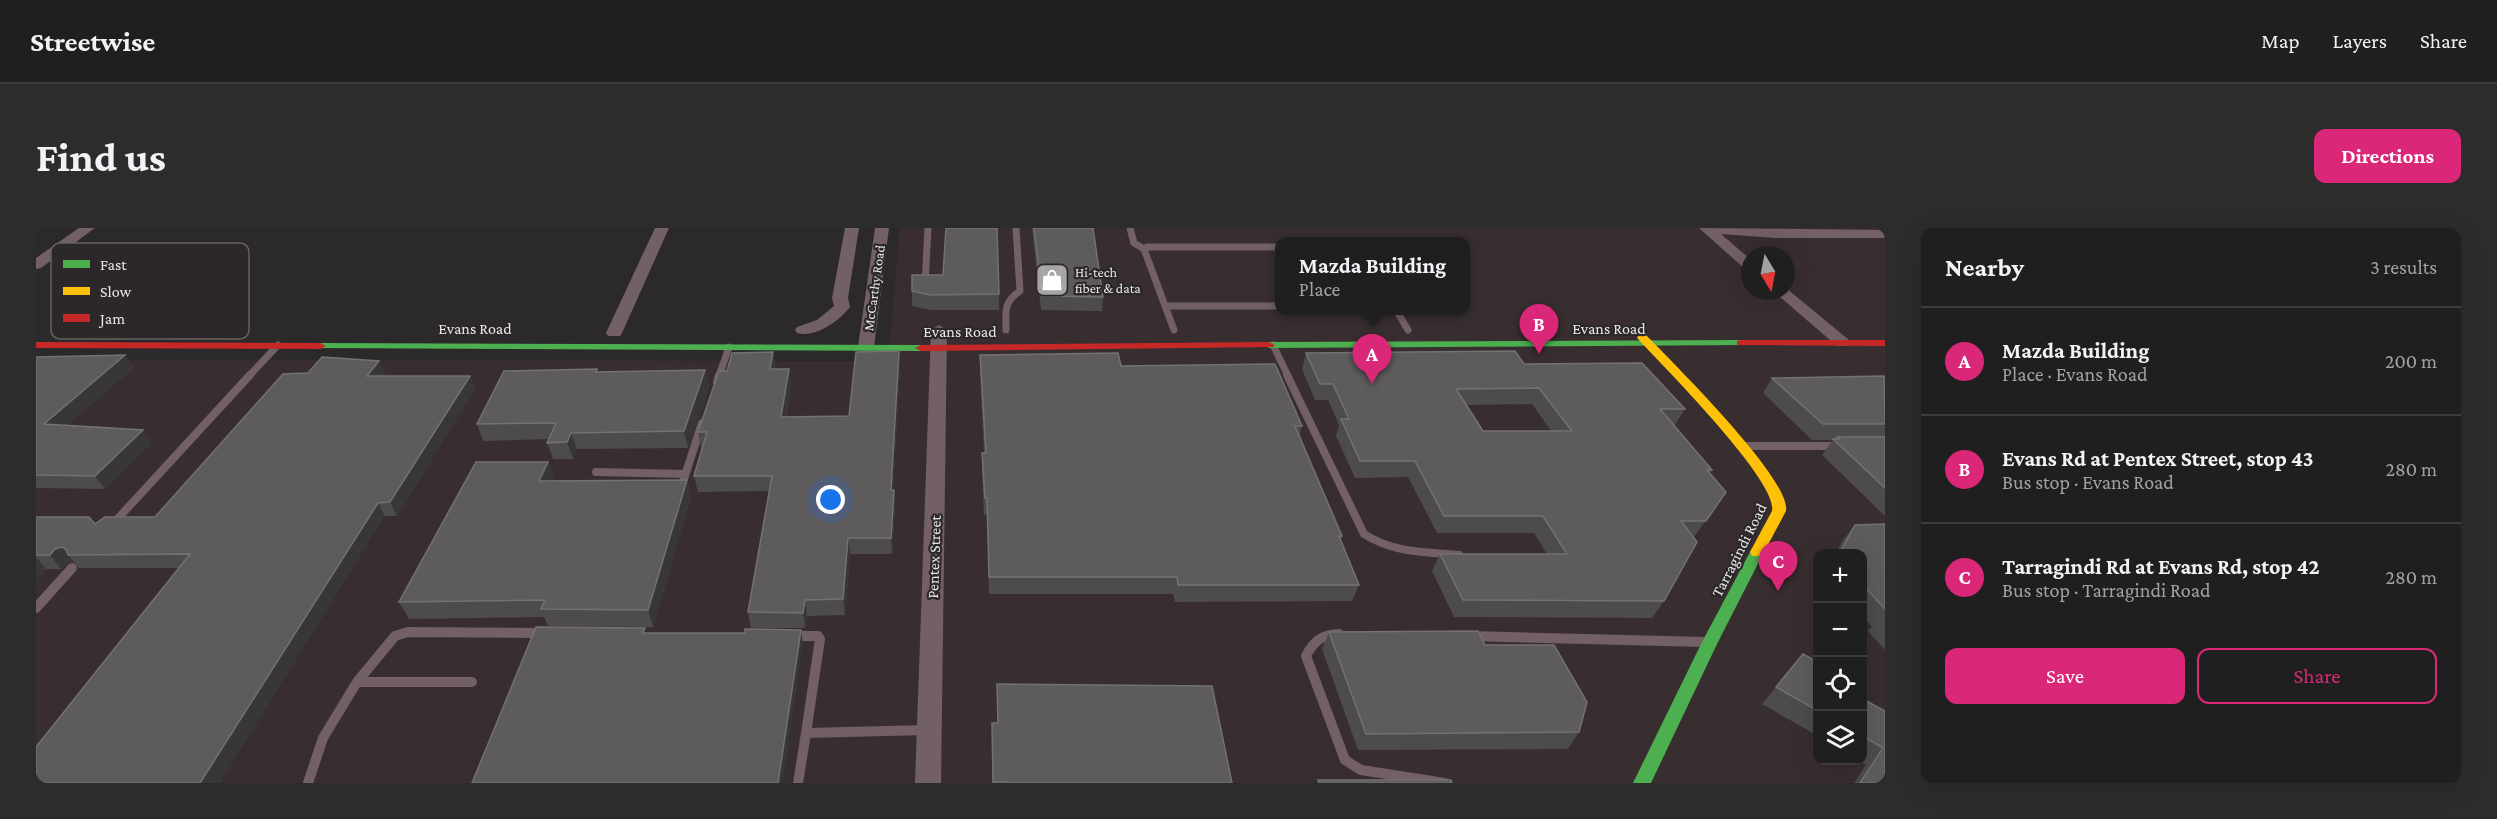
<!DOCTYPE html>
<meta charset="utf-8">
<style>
:root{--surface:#201f20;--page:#2d2c2d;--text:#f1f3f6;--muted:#a2a2a5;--line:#3d3d3e;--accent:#db2777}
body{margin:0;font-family:"Crimson Pro",serif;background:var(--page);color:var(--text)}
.controls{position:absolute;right:18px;bottom:18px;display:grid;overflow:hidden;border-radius:12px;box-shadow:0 6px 24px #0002}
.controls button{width:54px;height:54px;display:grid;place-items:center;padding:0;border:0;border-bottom:2px solid var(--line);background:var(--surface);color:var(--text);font:30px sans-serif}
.compass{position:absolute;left:1705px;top:18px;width:54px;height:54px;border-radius:50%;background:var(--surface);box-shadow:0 6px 24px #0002;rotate:170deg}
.you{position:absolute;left:795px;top:272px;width:21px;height:21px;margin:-15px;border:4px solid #fff;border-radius:50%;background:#1a73e8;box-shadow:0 0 0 9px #1a73e833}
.badge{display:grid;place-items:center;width:39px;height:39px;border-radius:50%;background:var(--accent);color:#fff;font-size:20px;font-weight:700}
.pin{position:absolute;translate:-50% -50px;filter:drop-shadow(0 2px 3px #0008)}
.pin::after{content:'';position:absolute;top:32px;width:21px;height:18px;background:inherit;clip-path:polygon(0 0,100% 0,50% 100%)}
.popup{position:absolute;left:1239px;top:9px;width:195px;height:78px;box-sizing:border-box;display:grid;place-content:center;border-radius:12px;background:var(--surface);filter:drop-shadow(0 2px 4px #0005);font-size:20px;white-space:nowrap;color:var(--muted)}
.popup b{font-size:22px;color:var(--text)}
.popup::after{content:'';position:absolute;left:50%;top:100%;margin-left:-12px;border:12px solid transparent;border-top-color:var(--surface)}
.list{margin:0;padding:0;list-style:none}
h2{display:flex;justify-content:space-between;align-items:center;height:78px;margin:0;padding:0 24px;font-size:26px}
h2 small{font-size:20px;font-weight:400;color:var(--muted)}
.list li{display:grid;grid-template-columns:39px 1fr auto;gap:18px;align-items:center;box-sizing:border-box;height:108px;padding:0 24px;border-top:2px solid var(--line)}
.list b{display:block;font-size:22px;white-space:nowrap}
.list p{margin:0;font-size:20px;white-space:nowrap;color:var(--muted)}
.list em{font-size:20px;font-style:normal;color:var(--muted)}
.actions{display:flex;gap:12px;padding:18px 24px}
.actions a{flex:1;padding:14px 0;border:2px solid var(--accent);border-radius:12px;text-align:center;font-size:21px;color:var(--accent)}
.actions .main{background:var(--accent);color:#fff}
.icon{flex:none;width:33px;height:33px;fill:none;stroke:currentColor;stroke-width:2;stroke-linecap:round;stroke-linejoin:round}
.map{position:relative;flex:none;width:1849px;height:555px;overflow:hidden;border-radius:12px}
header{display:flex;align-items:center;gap:36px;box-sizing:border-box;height:84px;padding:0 30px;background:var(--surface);border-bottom:2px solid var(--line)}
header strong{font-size:28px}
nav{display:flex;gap:33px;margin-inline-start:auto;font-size:21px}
.intro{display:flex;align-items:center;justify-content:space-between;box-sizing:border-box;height:144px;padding:0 36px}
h1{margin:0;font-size:42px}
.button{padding:15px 27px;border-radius:12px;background:var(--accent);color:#fff;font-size:21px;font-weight:700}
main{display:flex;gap:36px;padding:0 36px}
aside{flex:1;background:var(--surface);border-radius:12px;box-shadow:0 6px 24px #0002}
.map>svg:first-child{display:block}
</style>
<header>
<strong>Streetwise</strong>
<nav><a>Map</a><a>Layers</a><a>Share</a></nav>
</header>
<div class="intro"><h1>Find us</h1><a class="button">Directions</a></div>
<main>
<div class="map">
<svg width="1849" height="555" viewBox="0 0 1849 555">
<rect width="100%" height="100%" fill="#2b292a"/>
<path fill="#382e30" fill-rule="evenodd" d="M864 0H1849V555H0V132L852 133ZM1243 14H1429V82H1243ZM1714 27H1750V63H1714ZM1782 326H1826V532H1782Z"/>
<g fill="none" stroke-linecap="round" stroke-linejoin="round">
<path stroke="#726065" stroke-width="7" d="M1094 0 1098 15 1108 21
M889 56 892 0
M1129 78H1243
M1360 82 1372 102
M970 102C970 83 967 74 984 63L980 0
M1138 102 1108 21 1111 19H1243
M1237 117 1252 148
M213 148 242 117
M683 148 693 119"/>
<path stroke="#726065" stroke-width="8" d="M1251 147 1328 306C1357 325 1390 324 1423 327
M681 154 683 147
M1708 218H1805
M560 244 649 246
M645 260 666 195
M75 298 214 147"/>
<path stroke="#726065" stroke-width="10" d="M0 380 36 340
M1303 406C1286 406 1277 414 1270 428L1309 532 1325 542 1409 555
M755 408H782L784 411 770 505 891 502
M1434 408 1669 414
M321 454H436
M272 555 287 510 321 454 359 408 372 404 510 405
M762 555 770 505"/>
<path fill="#726065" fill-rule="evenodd" d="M43 0H59L5 40 0 41V30Z
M619 0H633L586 105 584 108H572L570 105Z
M809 0H823L812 70 814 79C803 93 780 110 761 105L759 102 761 99 781 92 798 78 796 70Z
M839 0H853L838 119 830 124 822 119Z
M1663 0 1849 2V10H1739L1685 6 1714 31V42L1709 41Z
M1750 60 1813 112 1815 115 1813 118H1801L1737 63H1750Z
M903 97 911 102 905 555H879L895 102Z"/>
<path fill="#4caf50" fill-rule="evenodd" d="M1705 112 1709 113V117L1233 120 1227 117 1233 114Z
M284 115 885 117 891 120 885 123 280 120 278 118Z
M1721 319 1726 320 1728 324 1682 414 1615 555H1597L1666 414 1714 324 1716 320Z"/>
<path fill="#ffc107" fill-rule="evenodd" d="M1606 106 1610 107C1635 133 1756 252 1750 283L1726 328H1716L1714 324 1736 283C1743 254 1626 137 1602 111L1601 109Z"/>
<path fill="#c62828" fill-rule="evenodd" d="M1705 112H1849V118L1701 117V113Z
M0 114 284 115 290 118 284 121 0 120Z
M1233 114 1239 117 1237 119 885 123 879 120 885 117Z"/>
</g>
<path fill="#4d4b4c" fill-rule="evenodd" d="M996 0H1057L1067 69 1066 83 1005 82Z
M876 63 963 66V82H895L876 78Z
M863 123 864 138 857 262H858L859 278 856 326H814L809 387 771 388 769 400H715L712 384 733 263 662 264 658 248 666 220H665L662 204 740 139 739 141H753L755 156 750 189 813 188Z
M1270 125 1488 136 1649 181 1639 197H1638L1676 242 1674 245 1690 264 1658 309 1628 373 1616 390 1418 389 1396 343 1404 326H1511L1498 305H1401L1372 249 1319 250 1300 208 1303 197 1292 172H1279L1266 141ZM1496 176 1515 203H1447L1430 177Z
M89 127 98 140 31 197 116 215 69 261 0 260V129Z
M944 127 1085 138 1266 198 1263 208 1306 308 1305 312 1323 357 1316 373 1139 374 1137 366H953L951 287H948L946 242V225H948L944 142Z
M669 142 673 158 652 220 541 221 537 231H517L511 215 513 211 447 213 441 196 562 144Z
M349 146 347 148H434L439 161 361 288H349L143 340H43L37 333 31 335 25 341H10L0 351V289L59 296 119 289Z
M1849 148V288L1786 227 1797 212H1776L1727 165 1736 150Z
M512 234 518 250 517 253 651 252 655 269 617 399 512 398 508 389 373 391 363 374Z
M1849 296V422L1832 403 1836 399 1827 388V326H1799L1807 312 1819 297Z
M1293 404 1449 417 1543 504 1532 521 1322 522 1286 421Z
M1767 426 1782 434V508L1726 476Z
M961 456 1196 555H956V495H961Z
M1827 471 1849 483V555H1818L1830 537 1823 532H1827Z"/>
<path fill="#383637" d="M863 123 864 138 856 278 855 262Z
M737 124 740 139 736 156 734 141Z
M89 127 98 140 18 209 8 196Z
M343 133 349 146 338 161 331 148Z
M753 141 755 156 747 204 745 189Z
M669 142 673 158 652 220 648 203Z
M434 148 439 161 361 288 354 274Z
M107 202 116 215 69 261 59 248Z
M535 205 541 221 537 231 531 214Z
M512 234 518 250 510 269 503 253Z
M651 252 655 269 617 399 612 382Z
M858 262 859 278 856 326 855 310Z
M342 275 349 288 184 555H164Z
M812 310 814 326 809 387 807 371Z
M26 319 37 333 31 335 25 341 14 327 19 321Z
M0 329 10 341 0 351Z
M769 372 771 388 769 400 767 385Z
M765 402 767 415 747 555H742Z"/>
<path fill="#5e5b5c" stroke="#737172" stroke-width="1.5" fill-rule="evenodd" d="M910 0H961L963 66 894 67 876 63V47H907Z
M998 0H1057L1067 69 1006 68Z
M863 123 855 262H858L855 310H812L807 371 769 372 767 385 712 384 736 248H658L671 204H662L683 143H691L696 125 737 124 734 141H753L745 189 813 188 820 124Z
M1479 123 1488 136 1606 135 1649 181H1624L1676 242H1671L1690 264 1670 293H1645L1661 314 1628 373 1427 372 1404 326H1531L1507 288H1408L1379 233H1324L1305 191H1313L1297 156H1284L1270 125ZM1503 160 1536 203H1447L1420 161Z
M1082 125 1085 138 1239 136 1266 198H1259L1306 308H1303L1323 357H1142L1141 349H953L951 270H949L946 225H950L944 127Z
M89 127 8 196 107 202 59 248 0 247V129Z
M286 129 343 133 331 148H434L354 274 342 275 164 555H0V519L154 326 32 327 30 321 26 319 19 321 14 327H0V289H53L59 296 69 289H119L247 146 272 145Z
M561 141 560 144 669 142 648 203 535 205 531 214 511 215 520 195 441 196 468 143Z
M1848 148 1849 196H1787L1736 150Z
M1801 209H1849V260L1797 211H1803Z
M440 234H512L503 253 651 252 612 382 505 381 509 372 363 374Z
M1849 296V381L1827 357V326H1803L1819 297Z
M500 399 609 400 607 405H709V401L765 402 742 555H436Z
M1442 403 1449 417H1518L1551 474 1543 504 1330 506 1293 404Z
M1767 426 1782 434V483L1740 459Z
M961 456 1176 458 1196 555H972V554H957L956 495H962Z
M1827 471 1849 483V555H1824L1847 520 1827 508Z
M1282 552H1415L1416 555H1283Z"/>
<defs>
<g id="shop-square" transform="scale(1.725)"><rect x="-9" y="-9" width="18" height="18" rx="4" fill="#a6a4a5" stroke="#2c2829"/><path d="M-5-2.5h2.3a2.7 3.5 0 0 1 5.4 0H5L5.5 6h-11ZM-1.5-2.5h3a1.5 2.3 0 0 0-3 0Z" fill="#fff"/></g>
</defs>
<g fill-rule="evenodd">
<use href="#shop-square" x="1016" y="52"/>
</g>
<g text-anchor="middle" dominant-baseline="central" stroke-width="4.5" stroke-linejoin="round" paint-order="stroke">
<g font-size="14" fill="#e9e6e7" stroke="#2c2829" text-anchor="start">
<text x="1039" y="44">Hi-tech<tspan x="1039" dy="16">fiber &amp; data</tspan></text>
</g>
<g font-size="14" fill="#e9e6e7" stroke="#2c2829">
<text transform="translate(838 60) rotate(-82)">McCarthy Road</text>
</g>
<g font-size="16" fill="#e9e6e7" stroke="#2c2829">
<text x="439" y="100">Evans Road</text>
<text x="1573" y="100">Evans Road</text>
<text x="924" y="103">Evans Road</text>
<text transform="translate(1703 322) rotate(-63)">Tarragindi Road</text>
<text transform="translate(898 329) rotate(-88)">Pentex Street</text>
</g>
</g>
<rect x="15" y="15" width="198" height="96" rx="9" fill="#2c2829" stroke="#656162" stroke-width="1.5"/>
<rect x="27" y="32" width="27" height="8" fill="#4caf50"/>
<rect x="27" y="59" width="27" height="8" fill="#ffc107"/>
<rect x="27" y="86" width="27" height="8" fill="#c62828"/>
<g font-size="16" fill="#e9e6e7">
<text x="64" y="42">Fast</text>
<text x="64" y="69">Slow</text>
<text x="64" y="96">Jam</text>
</g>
</svg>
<div class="controls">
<button>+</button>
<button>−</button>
<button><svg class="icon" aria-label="locate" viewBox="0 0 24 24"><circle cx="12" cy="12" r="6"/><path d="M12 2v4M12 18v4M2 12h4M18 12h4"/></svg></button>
<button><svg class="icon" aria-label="layers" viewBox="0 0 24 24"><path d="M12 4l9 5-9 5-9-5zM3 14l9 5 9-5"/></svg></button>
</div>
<svg class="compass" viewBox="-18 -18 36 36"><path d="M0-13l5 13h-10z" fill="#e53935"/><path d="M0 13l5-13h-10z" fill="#a2a2a5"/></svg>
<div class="you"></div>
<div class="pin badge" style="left:1336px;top:156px">A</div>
<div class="popup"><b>Mazda Building</b>Place</div>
<div class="pin badge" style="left:1503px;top:126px">B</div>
<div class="pin badge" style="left:1742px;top:363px">C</div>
</div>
<aside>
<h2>Nearby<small>3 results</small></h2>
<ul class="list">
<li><span class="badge">A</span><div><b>Mazda Building</b><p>Place · Evans Road</p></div><em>200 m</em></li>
<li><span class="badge">B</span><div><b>Evans Rd at Pentex Street, stop 43</b><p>Bus stop · Evans Road</p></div><em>280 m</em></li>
<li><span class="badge">C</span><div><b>Tarragindi Rd at Evans Rd, stop 42</b><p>Bus stop · Tarragindi Road</p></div><em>280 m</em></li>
</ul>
<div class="actions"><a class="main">Save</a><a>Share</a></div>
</aside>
</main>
